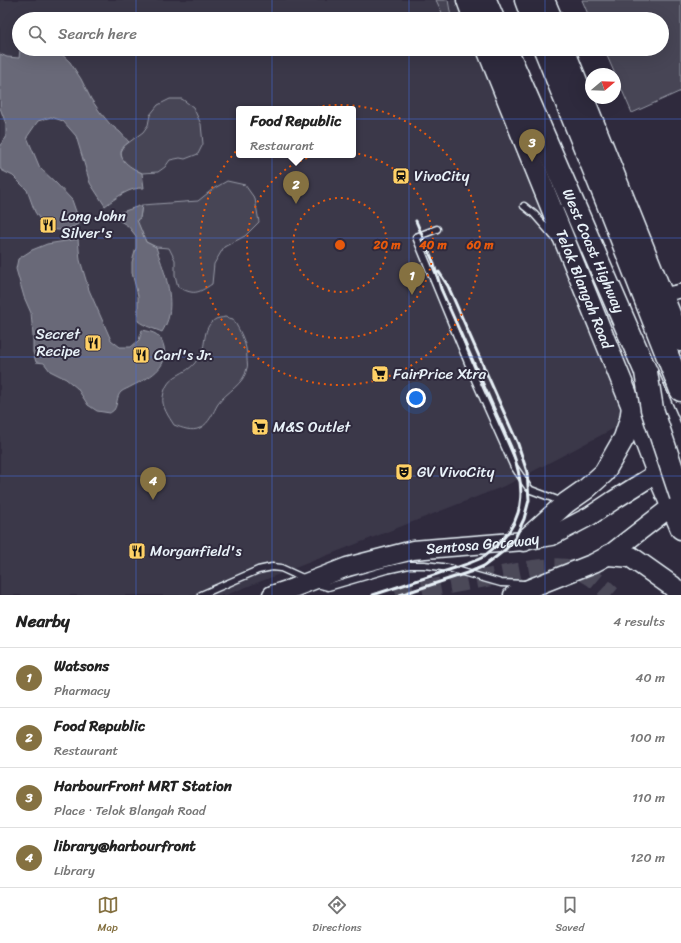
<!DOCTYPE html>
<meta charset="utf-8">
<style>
:root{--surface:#fff;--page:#f2f2f2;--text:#222;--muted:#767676;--line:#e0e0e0;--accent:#857141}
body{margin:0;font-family:Sriracha,sans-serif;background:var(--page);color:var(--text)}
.compass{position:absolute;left:585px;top:68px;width:36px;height:36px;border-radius:50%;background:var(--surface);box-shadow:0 4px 16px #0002;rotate:71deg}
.you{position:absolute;left:416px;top:398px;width:14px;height:14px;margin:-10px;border:3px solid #fff;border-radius:50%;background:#1a73e8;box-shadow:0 0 0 6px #1a73e833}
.badge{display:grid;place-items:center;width:26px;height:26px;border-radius:50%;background:var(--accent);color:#fff;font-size:13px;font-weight:700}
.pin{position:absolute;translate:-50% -33px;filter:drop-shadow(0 1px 2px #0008)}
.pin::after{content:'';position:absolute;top:21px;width:14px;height:12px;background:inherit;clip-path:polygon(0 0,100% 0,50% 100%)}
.popup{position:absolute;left:236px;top:106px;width:120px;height:52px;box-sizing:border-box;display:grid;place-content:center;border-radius:4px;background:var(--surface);filter:drop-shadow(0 1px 3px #0005);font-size:13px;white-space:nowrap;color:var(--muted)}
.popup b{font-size:15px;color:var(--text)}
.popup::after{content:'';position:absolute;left:50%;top:100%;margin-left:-8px;border:8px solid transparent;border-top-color:var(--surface)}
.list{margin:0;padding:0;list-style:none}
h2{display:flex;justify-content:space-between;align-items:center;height:52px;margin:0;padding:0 16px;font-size:17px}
h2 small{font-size:13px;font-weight:400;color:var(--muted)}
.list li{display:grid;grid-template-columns:26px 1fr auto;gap:12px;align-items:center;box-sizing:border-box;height:60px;padding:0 16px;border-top:1px solid var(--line)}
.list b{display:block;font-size:15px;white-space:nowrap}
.list p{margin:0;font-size:13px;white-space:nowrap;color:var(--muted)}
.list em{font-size:13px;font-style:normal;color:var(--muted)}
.icon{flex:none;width:22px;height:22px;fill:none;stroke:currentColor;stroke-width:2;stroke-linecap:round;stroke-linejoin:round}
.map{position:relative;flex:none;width:681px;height:595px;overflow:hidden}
.search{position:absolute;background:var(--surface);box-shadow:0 4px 16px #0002;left:12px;right:12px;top:12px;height:44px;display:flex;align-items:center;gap:10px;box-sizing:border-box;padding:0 14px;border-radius:22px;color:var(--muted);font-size:15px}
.sheet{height:292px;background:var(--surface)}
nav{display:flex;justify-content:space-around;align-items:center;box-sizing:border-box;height:56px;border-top:1px solid var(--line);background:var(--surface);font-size:11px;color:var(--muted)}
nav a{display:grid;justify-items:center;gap:2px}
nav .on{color:var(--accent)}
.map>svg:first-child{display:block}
</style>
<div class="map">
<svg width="681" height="595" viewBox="0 0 681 595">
<rect width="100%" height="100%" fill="#2f2a3d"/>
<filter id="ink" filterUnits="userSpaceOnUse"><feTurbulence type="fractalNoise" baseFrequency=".025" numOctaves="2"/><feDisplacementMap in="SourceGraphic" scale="8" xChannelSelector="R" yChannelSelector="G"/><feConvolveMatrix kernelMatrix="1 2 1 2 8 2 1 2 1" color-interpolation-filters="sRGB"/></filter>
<g filter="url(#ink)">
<path fill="#3b3749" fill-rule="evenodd" d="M0 0H461L468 19H19V49H480L626 422 507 485 226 595H0ZM239 109H353V155H239Z"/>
<path fill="#464455" stroke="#979aa6" d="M436 0H448L451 17 445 19Z
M582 0H681V91L632 113 604 49H662V19H590Z
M170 99H182L193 107 201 124 203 144 198 154 185 159 180 158 170 160 165 167 158 172 142 173 128 166 122 159 121 152 124 146 143 132 148 125 150 115 158 105Z
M227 181 245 185 255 199 259 222 245 236 224 247 214 264 212 284C197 294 194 295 178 287L175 275V260L169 248 156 247 146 242 136 219 140 218 142 205 198 201 213 189Z
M225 317 233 319C241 333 247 343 247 359 247 362 248 366 247 368 244 385 227 391 218 404 213 412 210 423 200 428 192 432 182 428 174 425 169 417 161 406 163 397 167 372 186 377 197 360 198 357 201 355 202 352 206 341 203 326 216 319 218 318 222 318 225 317Z"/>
<path fill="#696978" stroke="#9c9fab" d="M20 49H56L70 62 81 79 91 99 100 112 110 124 120 132 129 142C110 155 129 167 142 173L144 188C129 187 116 198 105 206L90 183 76 136 63 121 51 117 38 121 27 137 40 168 56 183 72 200 80 223C66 231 60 232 45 227L35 212 27 190 13 176 1 170 0 167V145L6 138V124L0 108V54L7 57 19 58Z
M142 205 140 218 137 220 146 242 156 247C163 269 173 291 169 315 168 321 165 327 162 332 155 329 144 326 138 321V296L132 273V262L136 248V236L128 226 114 217 116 214Z
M78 239 80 260 89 290 111 340 120 347H131L139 340 142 330C154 332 161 334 164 347 169 369 148 378 132 386 129 388 123 390 121 392 116 397 118 404 114 410 114 410 110 413 110 413L97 411 88 405 77 388 66 379 50 371 44 363 36 362 33 352V335L31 313 24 297 16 269 18 259 32 250 47 244Z"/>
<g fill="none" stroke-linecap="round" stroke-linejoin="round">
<path stroke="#4b4859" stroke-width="18" stroke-dasharray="18 9" stroke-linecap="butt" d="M396 595 533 569C549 567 573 565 588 575 597 580 604 588 612 595"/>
<g stroke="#e8f1f8" stroke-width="9">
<path id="lane" d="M524 206 534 214 556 239
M437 229 416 237 476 382 513 465 528 487 531 490 563 502
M317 584 328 587 386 570 409 565H424L442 567 452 569 501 583 524 584
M201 595 258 570 272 567 281 568 305 579"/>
</g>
<g stroke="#e8f1f8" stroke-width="16">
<path id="street" d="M662 295 681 291"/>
</g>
<g stroke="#e8f1f8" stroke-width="21">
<g id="secondary">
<path id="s1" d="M272 595 293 588 347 567 413 550 524 541 552 536 590 516 614 500 657 473 671 469"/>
<path d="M513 595 594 563 609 555 681 499"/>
</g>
</g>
<g stroke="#e8f1f8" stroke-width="23">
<g id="primary">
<path d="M467 0 474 19"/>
<path d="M544 0 552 19"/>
<path id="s2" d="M487 49 632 407 657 473 681 529"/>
<path d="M564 49 681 341"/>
<path d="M524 541 566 503 586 489 604 473 624 438 630 420 632 407"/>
<path d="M609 555 631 557 672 586 680 595"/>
</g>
</g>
<g stroke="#e8f1f8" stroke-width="25">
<g id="highway">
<path d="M485 0 493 19"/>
<path d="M526 0 533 19"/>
<path id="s3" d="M506 49 681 453"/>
<path d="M545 49 608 204 681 390"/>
</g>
</g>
<use href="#lane" stroke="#2f2a3d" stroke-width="6"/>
<use href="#street" stroke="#2f2a3d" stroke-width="13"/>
<use href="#secondary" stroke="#2f2a3d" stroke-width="18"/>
<use href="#primary" stroke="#2f2a3d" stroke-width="20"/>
<use href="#highway" stroke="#2f2a3d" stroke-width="22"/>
<path stroke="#e8f1f8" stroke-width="3" d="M373 595C394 588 416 581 437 574 450 569 471 564 483 557 488 553 494 548 499 543 528 515 524 482 511 447L441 289 433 261 416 221
M400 595 470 572 484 566 496 557 506 549 515 538 524 519 529 500 527 472 518 444 448 286 439 272"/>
<g stroke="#e8f1f8" stroke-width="25" stroke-linecap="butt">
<path id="highway-bridge" d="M646 372 652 409 681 496"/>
</g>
<use href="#highway-bridge" stroke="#2f2a3d" stroke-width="22"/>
</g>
</g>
<path fill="none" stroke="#466fde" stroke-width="1" stroke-opacity="0.55" d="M136 0V19M272 0V19M409 0V19M545 0V19M136 49V595M272 49V595M409 49V595M545 49V595M0 119H681M0 238H681M0 357H681M0 476H681"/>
<g fill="none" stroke="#e8590c" stroke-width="2" stroke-dasharray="2 4">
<circle cx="340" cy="245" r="47"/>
<circle cx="340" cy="245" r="93"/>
<circle cx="340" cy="245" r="140"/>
</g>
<defs>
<g id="station-square" transform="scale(0.9)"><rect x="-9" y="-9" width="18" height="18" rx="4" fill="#ffd166" stroke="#2f2a3d"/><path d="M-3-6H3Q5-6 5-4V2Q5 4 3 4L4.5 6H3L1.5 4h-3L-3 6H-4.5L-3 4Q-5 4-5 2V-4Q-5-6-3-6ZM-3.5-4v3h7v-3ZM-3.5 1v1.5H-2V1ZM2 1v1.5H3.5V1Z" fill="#111"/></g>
<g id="restaurant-square" transform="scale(0.9)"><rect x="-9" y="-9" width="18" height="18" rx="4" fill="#ffd166" stroke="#2f2a3d"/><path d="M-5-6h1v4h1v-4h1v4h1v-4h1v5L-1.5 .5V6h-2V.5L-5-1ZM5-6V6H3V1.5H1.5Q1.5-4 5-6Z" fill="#111"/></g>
<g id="supermarket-square" transform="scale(0.9)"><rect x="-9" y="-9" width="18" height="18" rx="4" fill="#ffd166" stroke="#2f2a3d"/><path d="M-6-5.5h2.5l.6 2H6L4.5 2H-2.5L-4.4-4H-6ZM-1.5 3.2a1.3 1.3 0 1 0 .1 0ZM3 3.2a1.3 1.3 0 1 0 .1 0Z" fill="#111"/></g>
<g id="theatre-square" transform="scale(0.9)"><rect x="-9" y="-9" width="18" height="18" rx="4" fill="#ffd166" stroke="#2f2a3d"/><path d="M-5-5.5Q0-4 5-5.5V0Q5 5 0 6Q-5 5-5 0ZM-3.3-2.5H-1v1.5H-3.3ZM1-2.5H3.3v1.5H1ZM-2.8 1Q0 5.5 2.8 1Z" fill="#111"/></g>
</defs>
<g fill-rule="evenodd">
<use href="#station-square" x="401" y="176"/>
<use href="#restaurant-square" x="48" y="225"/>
<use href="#restaurant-square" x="93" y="343"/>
<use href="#restaurant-square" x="141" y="355"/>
<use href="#supermarket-square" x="380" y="374"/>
<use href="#supermarket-square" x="260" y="427"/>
<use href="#theatre-square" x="404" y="472"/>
<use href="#restaurant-square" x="137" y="551"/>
</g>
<g text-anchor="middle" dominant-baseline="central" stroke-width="4" stroke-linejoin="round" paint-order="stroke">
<g font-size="15" fill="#e8f1f8" stroke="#2f2a3d" text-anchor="start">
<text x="414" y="176">VivoCity</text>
<text x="61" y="216">Long John<tspan x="61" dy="17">Silver's</tspan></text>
<text x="80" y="334" text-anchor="end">Secret<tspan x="80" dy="17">Recipe</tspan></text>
<text x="154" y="355">Carl's Jr.</text>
<text x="393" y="374">FairPrice Xtra</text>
<text x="273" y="427">M&amp;S Outlet</text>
<text x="417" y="472">GV VivoCity</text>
<text x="150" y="551">Morganfield's</text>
</g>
<g font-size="15" fill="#e8f1f8" stroke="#2f2a3d">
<text stroke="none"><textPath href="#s3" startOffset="220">West Coast Highway</textPath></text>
<text stroke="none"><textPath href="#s2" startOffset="259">Telok Blangah Road</textPath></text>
<text stroke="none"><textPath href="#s1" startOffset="218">Sentosa Gateway</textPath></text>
</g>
</g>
<circle cx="340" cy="245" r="6" fill="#e8590c" stroke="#2f2a3d" stroke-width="2"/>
<g font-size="12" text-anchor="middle" font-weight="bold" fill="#e8590c" stroke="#2f2a3d" stroke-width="4" stroke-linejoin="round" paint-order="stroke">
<text x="387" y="249">20 m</text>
<text x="433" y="249">40 m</text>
<text x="480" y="249">60 m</text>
</g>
</svg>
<svg class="compass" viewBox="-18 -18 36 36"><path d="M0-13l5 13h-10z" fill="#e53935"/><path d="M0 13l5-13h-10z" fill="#767676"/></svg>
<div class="you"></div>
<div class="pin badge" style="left:412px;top:295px">1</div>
<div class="pin badge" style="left:296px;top:204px">2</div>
<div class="popup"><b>Food Republic</b>Restaurant</div>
<div class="pin badge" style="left:532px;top:162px">3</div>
<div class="pin badge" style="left:153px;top:500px">4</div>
<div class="search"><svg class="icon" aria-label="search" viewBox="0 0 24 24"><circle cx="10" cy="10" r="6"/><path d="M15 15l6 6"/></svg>Search here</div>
</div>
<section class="sheet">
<h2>Nearby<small>4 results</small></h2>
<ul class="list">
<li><span class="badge">1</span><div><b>Watsons</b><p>Pharmacy</p></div><em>40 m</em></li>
<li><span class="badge">2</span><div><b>Food Republic</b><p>Restaurant</p></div><em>100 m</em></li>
<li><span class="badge">3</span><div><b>HarbourFront MRT Station</b><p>Place · Telok Blangah Road</p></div><em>110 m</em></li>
<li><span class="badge">4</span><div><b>library@harbourfront</b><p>Library</p></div><em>120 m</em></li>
</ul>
</section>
<nav>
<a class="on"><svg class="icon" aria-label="map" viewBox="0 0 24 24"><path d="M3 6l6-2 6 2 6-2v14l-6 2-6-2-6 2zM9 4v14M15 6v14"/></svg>Map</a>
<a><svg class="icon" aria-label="directions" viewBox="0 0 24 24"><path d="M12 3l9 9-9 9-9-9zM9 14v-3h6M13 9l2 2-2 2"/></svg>Directions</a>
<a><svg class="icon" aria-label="saved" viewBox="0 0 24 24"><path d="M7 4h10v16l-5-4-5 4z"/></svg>Saved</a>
</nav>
